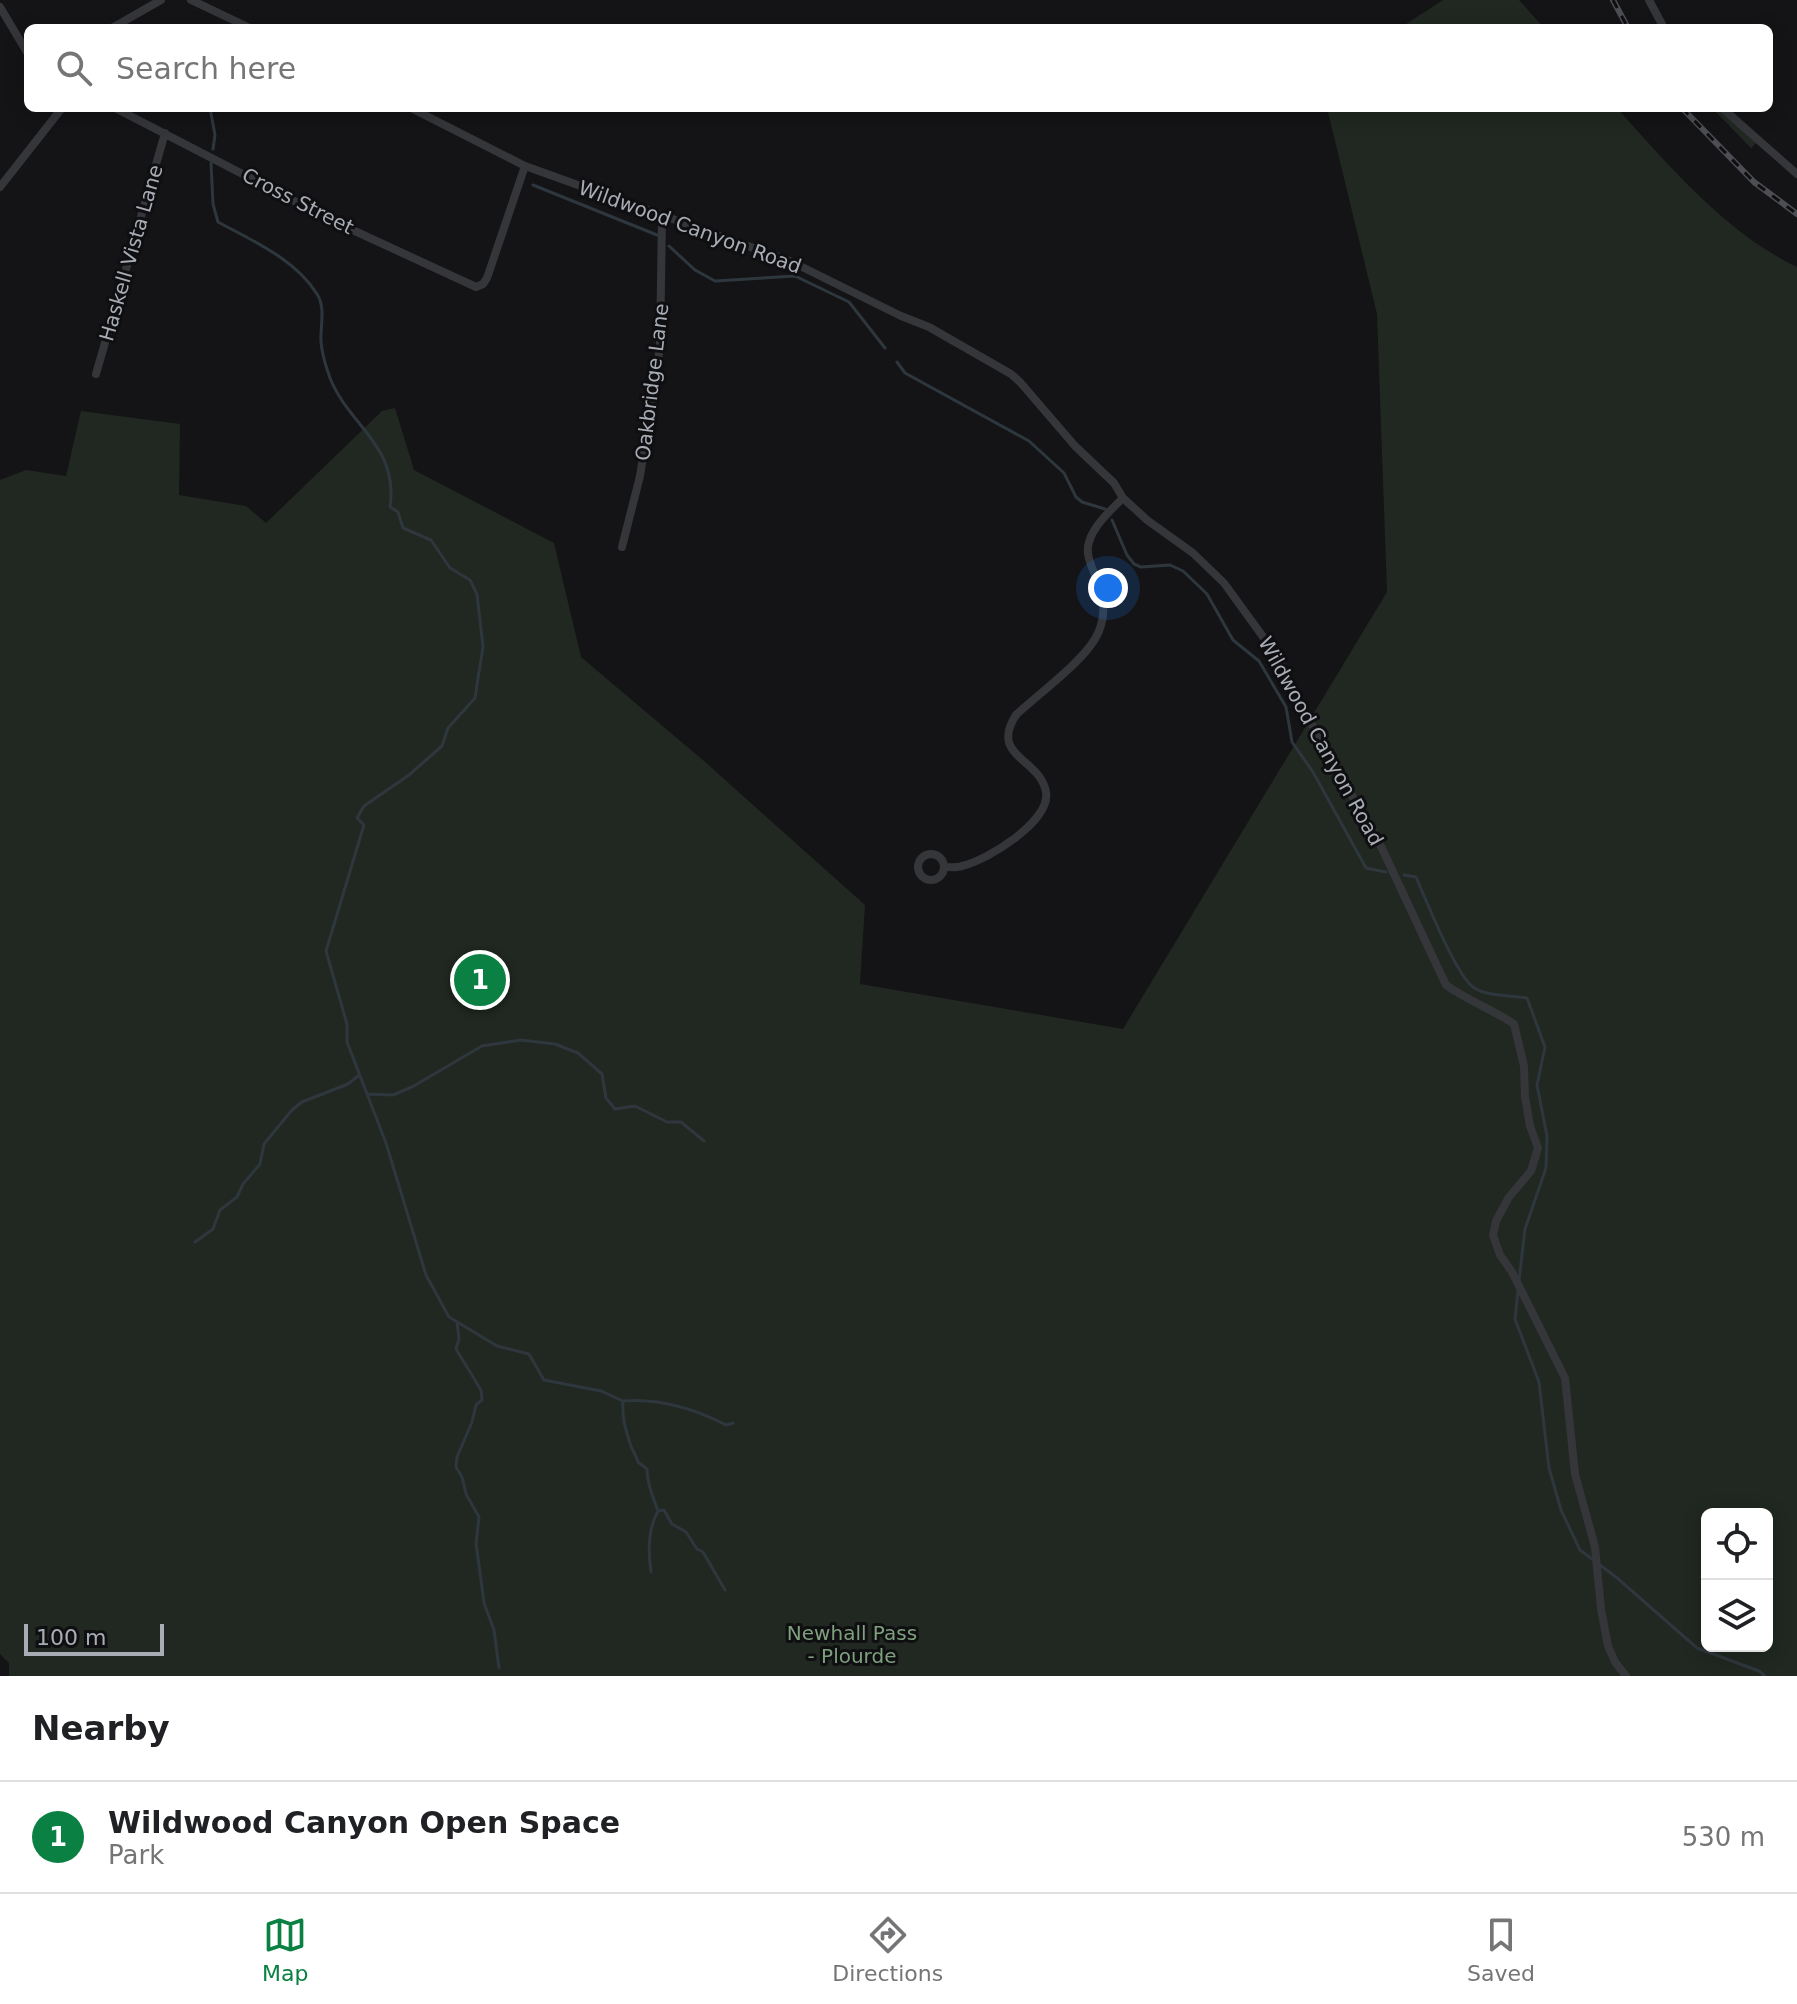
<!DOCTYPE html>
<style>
:root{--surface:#fff;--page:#f2f2f2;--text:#202124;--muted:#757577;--line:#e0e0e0;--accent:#0b8043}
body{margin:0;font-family:"DejaVu Sans",sans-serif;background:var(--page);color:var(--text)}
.controls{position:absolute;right:24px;bottom:24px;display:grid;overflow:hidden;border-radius:12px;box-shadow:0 4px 20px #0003}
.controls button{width:72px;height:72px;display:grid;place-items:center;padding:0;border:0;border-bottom:2px solid var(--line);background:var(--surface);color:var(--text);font:40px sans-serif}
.scale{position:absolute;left:24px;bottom:20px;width:140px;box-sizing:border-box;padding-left:8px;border:4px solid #a7acb5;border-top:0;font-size:22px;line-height:28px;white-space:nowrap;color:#a7acb5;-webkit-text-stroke:6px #0f0f11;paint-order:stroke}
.you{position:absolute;left:1108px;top:588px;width:28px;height:28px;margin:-20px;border:6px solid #fff;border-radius:50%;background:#1a73e8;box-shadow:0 0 0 12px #1a73e833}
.badge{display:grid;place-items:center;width:52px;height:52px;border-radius:50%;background:var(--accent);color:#fff;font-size:26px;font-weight:700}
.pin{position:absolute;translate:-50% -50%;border:4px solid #fff;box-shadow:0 2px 8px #0006}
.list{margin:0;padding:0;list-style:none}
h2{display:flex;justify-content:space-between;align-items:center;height:104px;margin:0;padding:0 32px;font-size:34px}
h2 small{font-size:26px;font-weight:400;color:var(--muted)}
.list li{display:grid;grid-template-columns:52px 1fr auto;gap:24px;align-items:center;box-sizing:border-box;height:112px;padding:0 32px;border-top:2px solid var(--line)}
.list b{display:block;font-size:30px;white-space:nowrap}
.list p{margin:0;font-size:26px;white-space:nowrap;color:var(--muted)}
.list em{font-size:26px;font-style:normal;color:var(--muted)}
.icon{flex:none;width:44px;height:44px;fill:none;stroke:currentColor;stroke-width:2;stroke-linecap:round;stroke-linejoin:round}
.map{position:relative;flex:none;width:1797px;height:1676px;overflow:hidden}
.search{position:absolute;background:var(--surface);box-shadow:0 4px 20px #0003;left:24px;right:24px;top:24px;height:88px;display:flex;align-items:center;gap:20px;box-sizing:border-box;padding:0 28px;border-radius:12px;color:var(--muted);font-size:30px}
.sheet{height:216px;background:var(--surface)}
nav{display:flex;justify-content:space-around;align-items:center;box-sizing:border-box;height:112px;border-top:2px solid var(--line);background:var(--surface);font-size:22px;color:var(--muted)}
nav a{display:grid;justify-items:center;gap:4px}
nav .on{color:var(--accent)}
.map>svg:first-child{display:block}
</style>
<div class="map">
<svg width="1797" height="1676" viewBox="0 0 1797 1676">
<rect width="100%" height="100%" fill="#141416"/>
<path fill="#202821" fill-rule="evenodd" d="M1443 0H1519L1544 28H1400Z
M1327 108H1617C1669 166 1726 233 1797 267V1676H9V1663L0 1654V480L26 470 66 476 81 411 180 424 179 495 246 506 266 523 382 411 395 408 414 470 554 543 581 657 704 761 865 905 860 984 1123 1029 1387 592 1377 314ZM1707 1514H1767V1646H1707Z
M1712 108H1729L1761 138 1751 148Z"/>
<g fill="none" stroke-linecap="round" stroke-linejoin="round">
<path stroke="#2e373d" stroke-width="3" d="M210 108 215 135 213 149
M211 163 213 204 218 222C253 241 295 259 317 294 326 308 320 326 321 342 322 353 326 367 330 378 349 426 399 446 390 507L398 512 403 528 431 540 450 568 470 580 477 594 483 647 479 672 475 698 448 728 442 746 409 775 364 806 357 818 364 825 326 951 347 1024V1042L386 1143 426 1275 449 1317 497 1346 529 1354 544 1380 601 1391 623 1401C622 1417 625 1428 630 1443 632 1451 636 1454 638 1462L647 1469C647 1483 653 1497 658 1511L664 1510 672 1524 686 1532 697 1549 703 1552 725 1590
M533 185 657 235
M669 246 695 270 715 281 795 276 849 302 885 348
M897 362 905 373 1029 441 1064 473 1076 497 1082 502 1105 509
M1112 520 1127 555 1134 564 1141 567 1170 565 1183 571 1207 594 1233 640 1259 661 1286 707 1292 742 1313 772 1366 868 1386 872
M1404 875 1416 877C1426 900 1456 975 1473 987 1487 997 1511 995 1527 998L1545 1047 1537 1085 1547 1136 1546 1168 1525 1229 1519 1280
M367 1094 393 1095 412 1087 482 1046 521 1040 555 1044 578 1053 602 1074 606 1098 615 1109 635 1106 667 1122H681L704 1141
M195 1242 213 1229 220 1210 237 1197 243 1184 260 1164 264 1144 292 1110 302 1102 348 1084 358 1076
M1518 1291 1515 1319 1539 1382 1549 1468 1561 1510 1580 1550 1616 1577 1697 1648 1759 1671 1765 1676
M457 1322 459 1339 456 1349 481 1390 482 1400 476 1405 472 1422 457 1457 456 1467 462 1477 466 1494 479 1517 476 1544 479 1565 484 1603 494 1630 499 1668
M623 1401C660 1398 693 1408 726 1425L733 1423
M651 1572C648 1552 648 1529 658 1511"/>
<path stroke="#35363a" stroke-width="8" d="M191 0 250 28
M1649 0 1664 28
M0 7 28 54
M112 28 161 0
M115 108 331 220 476 287 483 284 487 278 525 166
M411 108 525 166 790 261 901 316 929 327 1011 374 1020 382 1075 446 1114 483 1123 498 1147 520 1193 553 1224 583 1277 656 1319 739 1378 840 1446 985C1468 1001 1492 1009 1514 1024L1524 1066 1525 1097 1530 1126 1538 1148 1531 1171 1509 1197 1496 1221 1493 1235 1500 1255 1512 1272 1565 1378 1575 1474 1595 1547 1601 1609 1608 1646 1615 1662 1626 1676
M1722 108 1797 174
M0 187 62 108
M96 374 165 133
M622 547 640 476 660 347 662 216
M918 867a13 13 0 1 1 26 0a13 13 0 1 1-26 0Z
M944 867C950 867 957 868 962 866 988 860 1051 821 1046 792 1040 758 989 757 1016 715 1039 693 1088 659 1099 631 1115 590 1081 566 1089 542 1094 525 1111 510 1123 498"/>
<g stroke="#4c4e53" stroke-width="6">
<path id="rail" d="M1613 0 1628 28
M1682 108 1754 182 1797 214"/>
</g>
<use href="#rail" stroke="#0f0f11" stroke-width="3" stroke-dasharray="9" stroke-linecap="butt"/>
</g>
<g text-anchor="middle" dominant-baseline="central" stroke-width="6" stroke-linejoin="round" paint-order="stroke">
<g font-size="20" fill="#a7acb5" stroke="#0f0f11">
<text transform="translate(298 201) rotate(27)">Cross Street</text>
<text transform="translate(690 227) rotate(20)">Wildwood Canyon Road</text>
<text transform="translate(131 253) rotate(-74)">Haskell Vista Lane</text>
<text transform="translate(652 382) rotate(-83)">Oakbridge Lane</text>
<text transform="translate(1321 741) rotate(61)">Wildwood Canyon Road</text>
</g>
<g font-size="20" fill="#7f9f7f" stroke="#0f0f11">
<text x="852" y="1633">Newhall Pass<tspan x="852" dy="23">- Plourde</tspan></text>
</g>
</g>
</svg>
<div class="controls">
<button><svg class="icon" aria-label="locate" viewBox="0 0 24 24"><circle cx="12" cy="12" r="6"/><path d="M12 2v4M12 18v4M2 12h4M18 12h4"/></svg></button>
<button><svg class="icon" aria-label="layers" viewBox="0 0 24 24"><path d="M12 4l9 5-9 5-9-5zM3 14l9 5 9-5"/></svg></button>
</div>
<div class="scale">100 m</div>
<div class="you"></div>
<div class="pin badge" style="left:480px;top:980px">1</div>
<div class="search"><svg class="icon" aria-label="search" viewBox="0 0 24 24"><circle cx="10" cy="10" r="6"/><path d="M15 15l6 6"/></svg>Search here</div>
</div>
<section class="sheet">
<h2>Nearby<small></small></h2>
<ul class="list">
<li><span class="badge">1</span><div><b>Wildwood Canyon Open Space</b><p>Park</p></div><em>530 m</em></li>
</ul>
</section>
<nav>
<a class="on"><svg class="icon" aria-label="map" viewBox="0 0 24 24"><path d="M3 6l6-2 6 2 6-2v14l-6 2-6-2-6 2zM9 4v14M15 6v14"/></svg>Map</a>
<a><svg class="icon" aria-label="directions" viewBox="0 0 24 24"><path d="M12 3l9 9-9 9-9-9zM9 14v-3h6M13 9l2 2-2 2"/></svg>Directions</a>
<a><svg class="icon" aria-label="saved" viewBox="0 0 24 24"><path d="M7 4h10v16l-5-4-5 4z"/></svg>Saved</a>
</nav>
